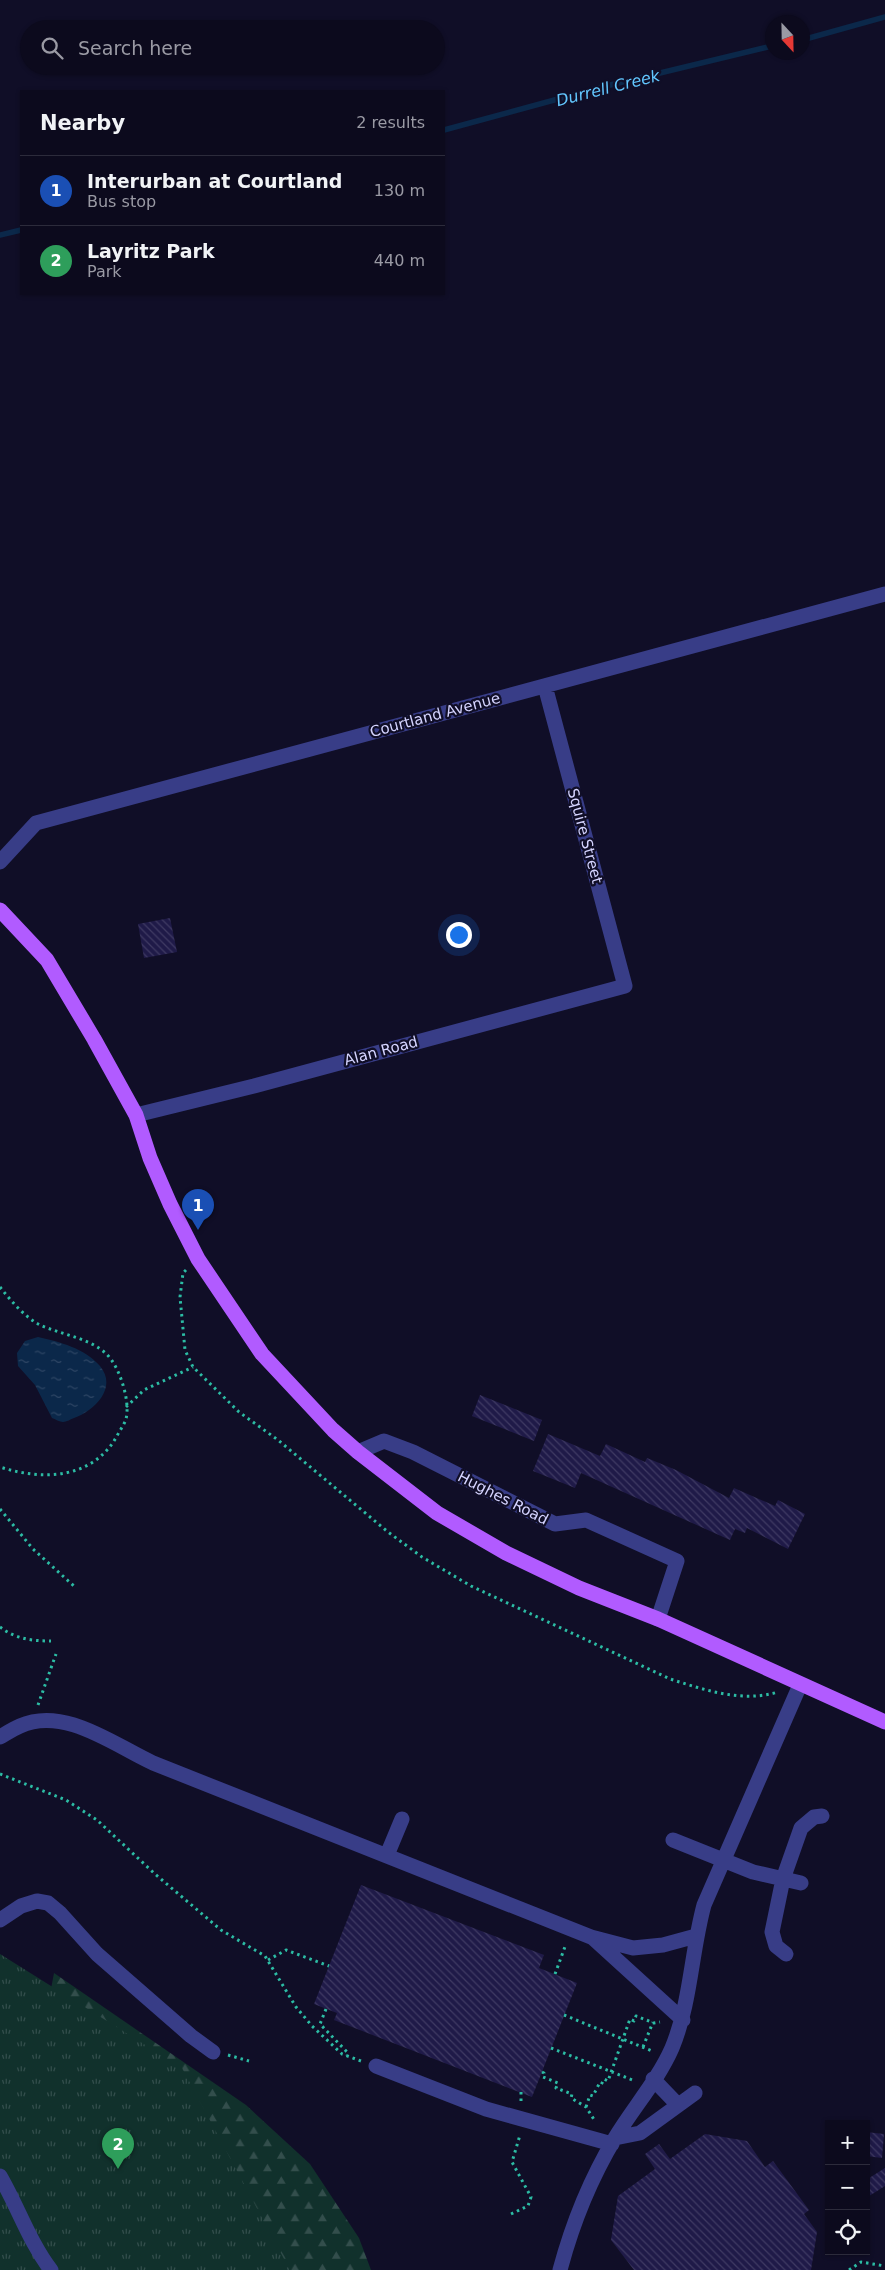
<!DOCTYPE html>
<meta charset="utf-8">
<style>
:root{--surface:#0c0a1d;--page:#151326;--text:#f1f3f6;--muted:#9a9aa4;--line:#2c2b3b;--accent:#00fffe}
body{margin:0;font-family:"DejaVu Sans",sans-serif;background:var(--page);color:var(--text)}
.controls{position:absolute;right:15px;bottom:15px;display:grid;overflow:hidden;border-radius:0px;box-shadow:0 1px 4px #0004}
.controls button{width:45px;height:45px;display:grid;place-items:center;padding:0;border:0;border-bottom:1px solid var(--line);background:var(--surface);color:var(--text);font:25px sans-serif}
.compass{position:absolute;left:765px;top:15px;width:45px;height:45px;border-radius:50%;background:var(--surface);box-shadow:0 1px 4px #0004;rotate:158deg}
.you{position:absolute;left:458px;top:934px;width:18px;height:18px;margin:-12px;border:4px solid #fff;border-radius:50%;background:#1a73e8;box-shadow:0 0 0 8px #1a73e833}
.badge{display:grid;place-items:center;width:32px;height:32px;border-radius:50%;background:var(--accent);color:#fff;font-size:16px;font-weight:700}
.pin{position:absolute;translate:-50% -41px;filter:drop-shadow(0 1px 2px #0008)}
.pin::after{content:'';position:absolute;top:26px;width:18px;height:15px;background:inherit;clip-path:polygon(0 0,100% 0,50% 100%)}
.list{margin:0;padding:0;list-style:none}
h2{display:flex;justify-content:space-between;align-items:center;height:65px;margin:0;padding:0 20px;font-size:21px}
h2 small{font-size:16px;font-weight:400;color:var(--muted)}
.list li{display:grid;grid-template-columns:32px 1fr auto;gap:15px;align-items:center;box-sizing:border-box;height:70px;padding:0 20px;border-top:1px solid var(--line)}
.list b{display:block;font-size:19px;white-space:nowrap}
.list p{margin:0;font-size:16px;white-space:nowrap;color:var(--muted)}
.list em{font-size:16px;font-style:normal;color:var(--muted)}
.icon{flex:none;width:28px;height:28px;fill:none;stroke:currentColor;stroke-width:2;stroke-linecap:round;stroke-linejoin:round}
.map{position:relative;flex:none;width:885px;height:2270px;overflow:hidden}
.search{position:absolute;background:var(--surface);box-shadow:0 1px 4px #0004;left:20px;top:20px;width:425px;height:55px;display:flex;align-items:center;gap:12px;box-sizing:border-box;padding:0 18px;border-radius:28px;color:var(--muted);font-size:19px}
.panel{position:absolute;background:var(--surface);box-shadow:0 1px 4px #0004;left:20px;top:90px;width:425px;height:205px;border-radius:0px}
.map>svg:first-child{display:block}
</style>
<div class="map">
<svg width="885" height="2270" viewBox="0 0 885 2270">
<defs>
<pattern id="forest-firs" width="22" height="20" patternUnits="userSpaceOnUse" patternTransform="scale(1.25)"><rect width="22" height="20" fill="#11312c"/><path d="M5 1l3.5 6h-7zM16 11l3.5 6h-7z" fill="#334e4c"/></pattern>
<pattern id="park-tufts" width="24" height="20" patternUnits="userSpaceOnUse" patternTransform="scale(1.25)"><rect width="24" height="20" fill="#11312c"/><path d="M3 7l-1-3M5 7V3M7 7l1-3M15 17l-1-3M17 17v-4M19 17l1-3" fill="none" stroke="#334e4c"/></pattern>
<pattern id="water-ripples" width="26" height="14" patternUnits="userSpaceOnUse" patternTransform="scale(1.25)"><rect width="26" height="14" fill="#0b284a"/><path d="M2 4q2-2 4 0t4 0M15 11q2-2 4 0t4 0" fill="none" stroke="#2e4665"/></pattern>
<pattern id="building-back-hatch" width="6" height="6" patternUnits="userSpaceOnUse" patternTransform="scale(1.25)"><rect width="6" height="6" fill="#1f1a48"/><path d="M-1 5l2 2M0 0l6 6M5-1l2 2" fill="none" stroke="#3f3a63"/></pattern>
</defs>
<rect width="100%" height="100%" fill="#100e27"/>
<path fill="url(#forest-firs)" d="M54 1973 246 2105 310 2164 359 2238 371 2270H142L48 2005Z"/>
<path fill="url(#park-tufts)" d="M0 1954 182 2068 290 2270H0Z"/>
<path fill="url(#water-ripples)" d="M38 1337C60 1342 84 1348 100 1366 118 1388 94 1411 74 1418 71 1419 66 1422 63 1422 60 1422 55 1419 52 1418L35 1385 18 1366 17 1353 25 1341Z"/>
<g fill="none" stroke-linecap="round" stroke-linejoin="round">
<path stroke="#0b284a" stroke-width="5.5" d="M802 40 885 17
M444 130 602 87 772 46
M0 235 21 230"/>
</g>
<path fill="url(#building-back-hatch)" d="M170 918 177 952 144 958 138 924Z
M480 1395 542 1420 534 1441 472 1416Z
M548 1434 600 1456 606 1444 645 1462 647 1458 676 1470 729 1498 734 1488 775 1506 778 1500 805 1514 788 1549 747 1528 745 1533 735 1529 730 1540 581 1473 575 1488 533 1471Z
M361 1885 544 1955 539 1968 577 1983 532 2097 334 2020 337 2013 314 2004Z
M866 2132 884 2134 882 2158 866 2156Z
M705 2134 747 2141 765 2167 773 2161 809 2210 804 2214 817 2232 811 2270H634L611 2240 618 2196 655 2169 645 2154 659 2144 670 2159Z
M885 2168V2186L866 2198V2180Z"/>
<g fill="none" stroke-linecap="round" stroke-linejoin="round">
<path stroke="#2cbca4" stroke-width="3" stroke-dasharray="2.5 4" stroke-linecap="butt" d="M186 1270 183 1273 180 1297 185 1350 193 1367 239 1412 278 1440 388 1532 422 1557 471 1586 670 1679C705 1690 742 1703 778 1692
M0 1287C11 1301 23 1315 38 1324 62 1336 100 1338 114 1364 122 1377 130 1403 126 1419 124 1425 120 1430 117 1436 93 1479 43 1481 0 1467
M126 1407 144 1390 193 1367
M0 1509 33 1549 75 1587
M0 1627C16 1639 32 1641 51 1641
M38 1705 56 1654
M0 1774 66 1800 97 1820 155 1874 221 1930 265 1956 296 2007 312 2026 342 2054 361 2061
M268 1960 286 1950 329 1966
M555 1974 566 1944
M326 2009 320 2024 348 2053 347 2056
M564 2015 652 2051
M643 2047 653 2022
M551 2048 635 2081
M228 2055 249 2061
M542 2072 544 2073 543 2077 558 2083 556 2088 572 2094 571 2098 586 2107 595 2121
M521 2092V2102
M586 2107 590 2095 593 2096 599 2084 601 2085 604 2079 608 2081 630 2019 634 2021 636 2016 654 2023 660 2022
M511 2214 528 2206 531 2197 512 2162 520 2135
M849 2270 861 2262 885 2266"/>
<path stroke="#383d87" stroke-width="15" d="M0 862 36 823 885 594
M136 1115 254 1086 625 986 545 686
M358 1452 384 1441 413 1452 555 1524 586 1520 677 1561 658 1619
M0 1737C7 1733 13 1729 20 1726 64 1706 114 1745 153 1763L591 1937 633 1948 663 1945 696 1936
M673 1840 753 1872 801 1883
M387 1855 402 1819
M0 1920 21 1906 37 1901 48 1903 60 1913 97 1954 191 2036 213 2052
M594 1939 683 2020
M786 1954 776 1946 772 1932 783 1879 801 1828 814 1817 822 1816
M376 2066 486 2109 612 2144
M653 2079 678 2105
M615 2138 640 2133 695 2093
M0 2176C18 2207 30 2243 51 2270
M560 2270C572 2225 591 2178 615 2138 633 2108 658 2080 672 2048 691 2002 691 1953 704 1905L800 1685"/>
<path stroke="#b15bff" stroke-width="15" d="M0 910 47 960 94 1039 136 1115 150 1158 170 1204 198 1259 262 1354 333 1430 358 1452 437 1513 506 1553 579 1588 658 1619 885 1722"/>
</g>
<g text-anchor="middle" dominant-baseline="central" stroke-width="4.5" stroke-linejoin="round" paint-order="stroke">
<g font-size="15" fill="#d5d4ff" stroke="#100e27">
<text transform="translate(435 715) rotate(-15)">Courtland Avenue</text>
<text transform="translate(585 836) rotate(75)">Squire Street</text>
<text transform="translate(381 1051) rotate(-15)">Alan Road</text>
<text transform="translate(503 1498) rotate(27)">Hughes Road</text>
</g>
<g font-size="16" font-style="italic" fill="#62c7ff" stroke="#100e27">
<text transform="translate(608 88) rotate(-14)">Durrell Creek</text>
</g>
</g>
</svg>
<div class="controls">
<button>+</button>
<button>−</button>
<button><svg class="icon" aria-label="locate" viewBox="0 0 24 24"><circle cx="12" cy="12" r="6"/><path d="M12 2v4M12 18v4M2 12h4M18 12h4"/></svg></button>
</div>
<svg class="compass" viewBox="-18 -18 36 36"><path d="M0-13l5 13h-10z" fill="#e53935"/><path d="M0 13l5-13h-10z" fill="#9a9aa4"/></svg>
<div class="you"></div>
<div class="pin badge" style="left:198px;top:1230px;background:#1a4fb4">1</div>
<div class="pin badge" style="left:118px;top:2169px;background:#2e9e5b">2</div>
<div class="search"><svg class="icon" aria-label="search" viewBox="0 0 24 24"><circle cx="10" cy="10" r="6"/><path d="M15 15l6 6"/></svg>Search here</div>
<section class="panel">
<h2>Nearby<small>2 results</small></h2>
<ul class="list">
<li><span class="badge" style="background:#1a4fb4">1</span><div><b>Interurban at Courtland</b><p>Bus stop</p></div><em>130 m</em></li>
<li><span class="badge" style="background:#2e9e5b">2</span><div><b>Layritz Park</b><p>Park</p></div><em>440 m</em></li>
</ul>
</section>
</div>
